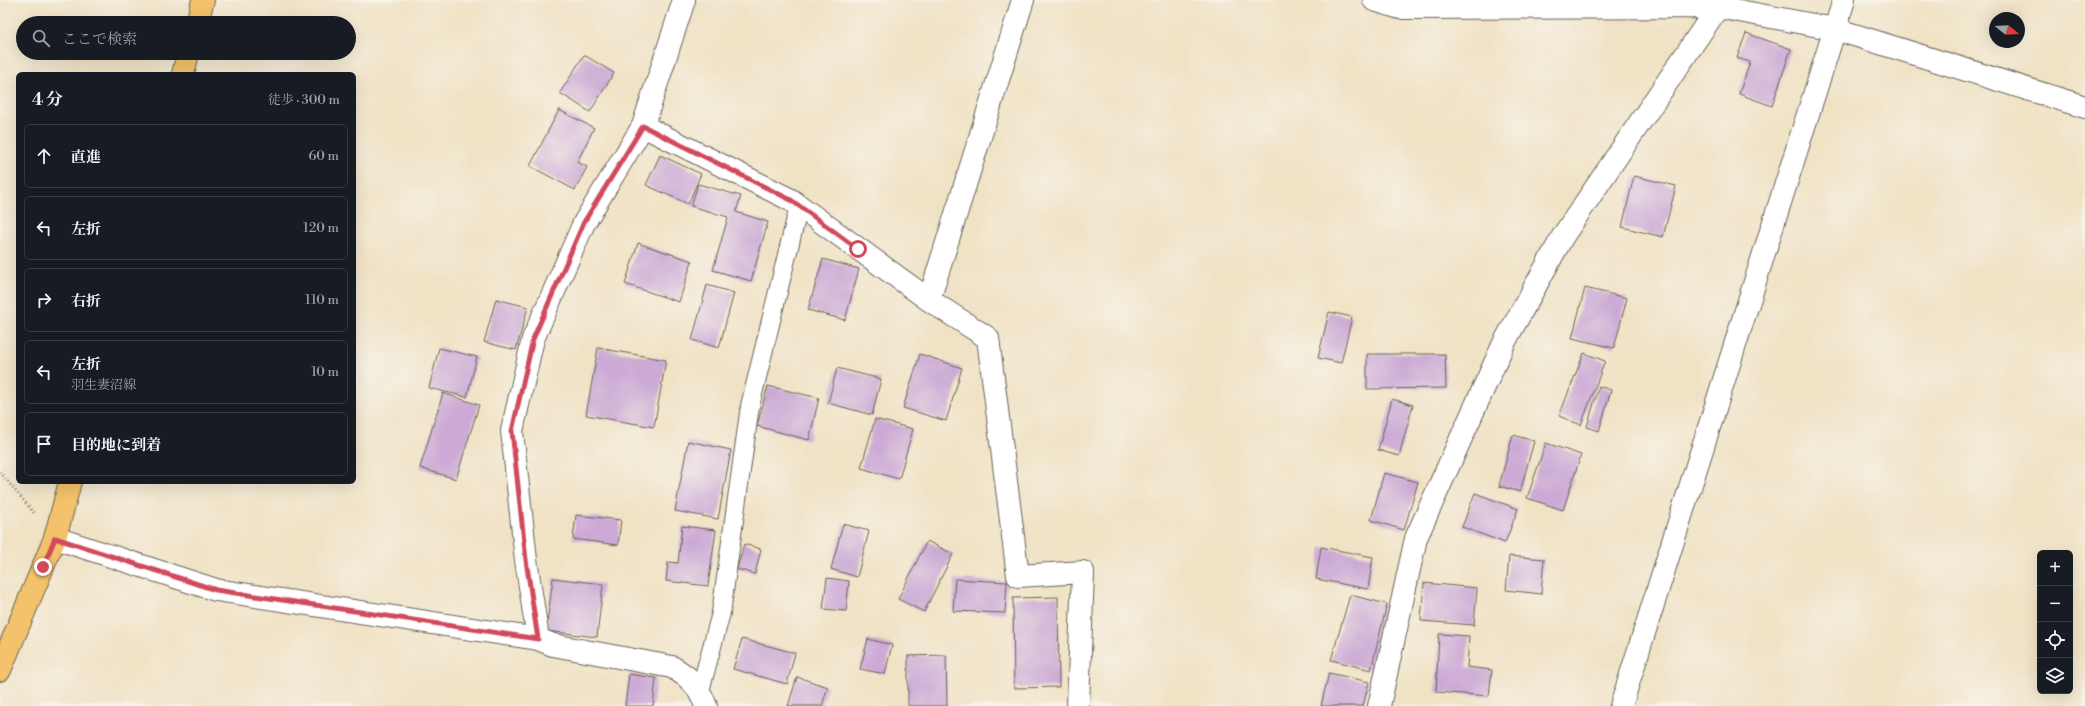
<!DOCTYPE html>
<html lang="ja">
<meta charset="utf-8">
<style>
:root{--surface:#171b24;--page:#242831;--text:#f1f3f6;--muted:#9ea1a6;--line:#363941}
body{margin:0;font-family:"Libre Bodoni","Noto Serif JP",serif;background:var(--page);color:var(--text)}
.controls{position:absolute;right:12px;bottom:12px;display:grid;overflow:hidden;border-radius:6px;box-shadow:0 4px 16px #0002}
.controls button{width:36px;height:36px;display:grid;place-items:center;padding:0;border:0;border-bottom:1px solid var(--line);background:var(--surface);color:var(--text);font:20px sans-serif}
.compass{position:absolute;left:1989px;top:12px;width:36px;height:36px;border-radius:50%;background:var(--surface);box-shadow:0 4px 16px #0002;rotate:108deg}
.stop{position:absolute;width:12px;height:12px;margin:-9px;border:3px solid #d1495b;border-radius:50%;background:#fff}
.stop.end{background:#d1495b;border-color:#fff;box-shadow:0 1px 4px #0008}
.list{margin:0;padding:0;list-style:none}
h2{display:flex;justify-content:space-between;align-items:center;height:52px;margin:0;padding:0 16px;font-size:17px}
h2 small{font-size:13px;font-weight:400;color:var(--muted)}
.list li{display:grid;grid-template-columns:26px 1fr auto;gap:12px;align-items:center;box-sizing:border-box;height:64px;margin:0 8px 8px;padding:0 8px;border:1px solid var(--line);border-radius:6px}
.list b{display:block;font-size:15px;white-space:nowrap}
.list p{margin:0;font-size:13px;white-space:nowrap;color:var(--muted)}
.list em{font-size:13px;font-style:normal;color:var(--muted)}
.icon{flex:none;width:22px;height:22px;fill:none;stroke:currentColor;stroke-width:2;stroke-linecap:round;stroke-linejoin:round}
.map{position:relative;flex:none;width:2085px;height:706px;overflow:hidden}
.search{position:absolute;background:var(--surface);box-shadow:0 4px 16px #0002;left:16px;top:16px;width:340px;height:44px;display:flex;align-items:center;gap:10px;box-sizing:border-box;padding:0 14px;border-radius:22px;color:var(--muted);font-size:15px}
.panel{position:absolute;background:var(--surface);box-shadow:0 4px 16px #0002;left:16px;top:72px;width:340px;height:412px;border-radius:6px}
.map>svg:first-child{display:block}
</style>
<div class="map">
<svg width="2085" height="706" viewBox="0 0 2085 706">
<rect width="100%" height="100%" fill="#f7f3e8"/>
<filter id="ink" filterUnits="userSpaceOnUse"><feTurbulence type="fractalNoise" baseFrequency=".025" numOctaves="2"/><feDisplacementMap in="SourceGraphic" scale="8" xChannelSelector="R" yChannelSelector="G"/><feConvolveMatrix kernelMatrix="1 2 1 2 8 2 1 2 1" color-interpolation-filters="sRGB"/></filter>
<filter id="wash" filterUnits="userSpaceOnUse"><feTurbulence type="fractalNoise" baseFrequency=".012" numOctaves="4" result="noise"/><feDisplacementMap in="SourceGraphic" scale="16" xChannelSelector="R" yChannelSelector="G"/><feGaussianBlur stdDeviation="0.9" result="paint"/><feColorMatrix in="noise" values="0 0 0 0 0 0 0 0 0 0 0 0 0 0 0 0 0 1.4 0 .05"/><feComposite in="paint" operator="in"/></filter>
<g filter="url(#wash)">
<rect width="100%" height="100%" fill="#f0e2c5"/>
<g id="blocks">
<path fill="#ccaad5" d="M1746 33 1791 49 1772 106 1739 94 1750 62 1737 58Z
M584 55 614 73 590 112 560 93Z
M559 110 594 128 577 162 587 167 575 190 530 166Z
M660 155 701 174 688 204 646 185Z
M1634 176 1676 186 1663 237 1622 227Z
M698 184 741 196 736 212 768 222 751 281 713 270 728 217 691 206Z
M638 243 692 261 679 302 625 284Z
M823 259 859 269 845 320 808 310Z
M707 285 734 293 719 348 692 340Z
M1585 288 1627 298 1614 348 1572 338Z
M496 299 528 307 516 350 484 342Z
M1329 312 1352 317 1341 363 1318 358Z
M439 348 477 357 467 397 429 388Z
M598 348 666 360 654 427 586 415Z
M1584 353 1605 361 1581 425 1559 416Z
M920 354 962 368 946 421 903 408Z
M1367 354H1445L1446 388 1367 389Z
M837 368 881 379 872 415 828 403Z
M768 386 819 398 809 440 757 426Z
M1599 386 1611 390 1599 431 1587 427Z
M443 393 479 405 456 479 420 468Z
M1392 399 1413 405 1399 456 1378 450Z
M875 419 913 429 899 479 861 468Z
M1513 435 1534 441 1520 492 1499 486Z
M688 441 731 450 718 519 675 511Z
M1546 443 1581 455 1563 510 1527 498Z
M1384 473 1418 482 1404 530 1371 520Z
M1475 493 1518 509 1505 543 1462 527Z
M576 515 621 520 618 545 573 539Z
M843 524 869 531 857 577 831 569Z
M682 526 716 530 708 586 666 581 668 562 678 563Z
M927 541 953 554 924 612 898 599Z
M744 544 761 549 755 574 737 569Z
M1321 547 1373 557 1368 589 1316 579Z
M1509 556 1544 559 1541 594 1506 590Z
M553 578 603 584 597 637 546 631Z
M827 578 849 581 846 611 823 609Z
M955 579 1007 582 1005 613 953 611Z
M1424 583 1477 588 1474 625 1421 621Z
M1350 595 1387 604 1371 670 1331 660Z
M1058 597 1059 687 1014 688 1013 598Z
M1439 634 1469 636 1467 667 1492 670 1489 696 1436 692Z
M742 639 795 653 787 684 733 669Z
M868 639 892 645 885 674 860 669Z
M946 655 947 706H908V656Z
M1329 673 1369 682 1363 706H1321Z
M629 674 656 678 653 706H625Z
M797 677 828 687 822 706H788Z"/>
</g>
</g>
<g filter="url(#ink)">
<use href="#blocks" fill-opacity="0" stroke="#666157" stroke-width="1"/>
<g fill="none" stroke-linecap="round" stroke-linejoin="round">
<g stroke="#666157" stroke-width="20">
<path id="lane" d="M700 691 721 613 750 406 799 206"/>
</g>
<g stroke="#666157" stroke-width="24">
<path id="street" d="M1374 0 1400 8 1718 7 1835 29 2085 107
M643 126 791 200 929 300 988 338 1018 576 1083 572 1078 706
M929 300 1023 0
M55 538 216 590 538 639 553 645 672 667C691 678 698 686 706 706
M538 639 526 560 512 431 533 339 584 223 643 126 684 0
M1379 706 1416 538 1504 343 1563 236 1718 7
M1621 706 1844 0"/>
</g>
<g stroke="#666157" stroke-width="24">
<path id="primary" d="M197 23 203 0
M183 74 188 53
M0 670 55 538 70 482"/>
</g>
<path stroke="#666157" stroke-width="2.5" stroke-dasharray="1 3" stroke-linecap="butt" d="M0 472 34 513"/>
<use href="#lane" stroke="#fff" stroke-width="18"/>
<use href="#street" stroke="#fff" stroke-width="22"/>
<use href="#primary" stroke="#f3c26a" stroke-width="22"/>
</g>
</g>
<g fill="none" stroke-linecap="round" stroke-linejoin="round" filter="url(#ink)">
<path stroke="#d1495b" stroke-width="5" d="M43 567 55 538 216 590 538 639 526 560 512 431 533 339 584 222 643 126 791 200 858 249"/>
</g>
</svg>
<div class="controls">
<button>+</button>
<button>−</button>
<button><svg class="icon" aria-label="locate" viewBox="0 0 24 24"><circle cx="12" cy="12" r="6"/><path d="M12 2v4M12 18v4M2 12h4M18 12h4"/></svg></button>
<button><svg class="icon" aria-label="layers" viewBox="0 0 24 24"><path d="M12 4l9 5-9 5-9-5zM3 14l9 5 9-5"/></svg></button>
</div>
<svg class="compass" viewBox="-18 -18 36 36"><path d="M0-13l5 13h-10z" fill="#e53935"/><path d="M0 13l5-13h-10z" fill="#9ea1a6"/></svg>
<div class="stop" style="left:858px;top:249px"></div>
<div class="stop end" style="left:43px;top:567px"></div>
<div class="search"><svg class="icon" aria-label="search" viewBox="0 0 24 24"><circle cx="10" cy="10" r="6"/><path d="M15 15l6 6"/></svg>ここで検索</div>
<section class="panel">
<h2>4 分<small>徒歩 · 300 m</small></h2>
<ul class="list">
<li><svg class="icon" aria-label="ahead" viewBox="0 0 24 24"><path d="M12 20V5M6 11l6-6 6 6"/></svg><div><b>直進</b></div><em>60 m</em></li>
<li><svg class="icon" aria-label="left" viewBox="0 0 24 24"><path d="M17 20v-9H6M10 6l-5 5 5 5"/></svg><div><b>左折</b></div><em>120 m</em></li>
<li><svg class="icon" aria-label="right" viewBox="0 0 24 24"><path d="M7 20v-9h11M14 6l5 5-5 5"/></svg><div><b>右折</b></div><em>110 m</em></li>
<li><svg class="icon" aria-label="left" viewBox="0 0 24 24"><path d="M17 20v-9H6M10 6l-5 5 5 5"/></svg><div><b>左折</b><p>羽生妻沼線</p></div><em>10 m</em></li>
<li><svg class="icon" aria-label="arrive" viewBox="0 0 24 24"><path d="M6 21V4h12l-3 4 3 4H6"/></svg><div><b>目的地に到着</b></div></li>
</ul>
</section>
</div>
